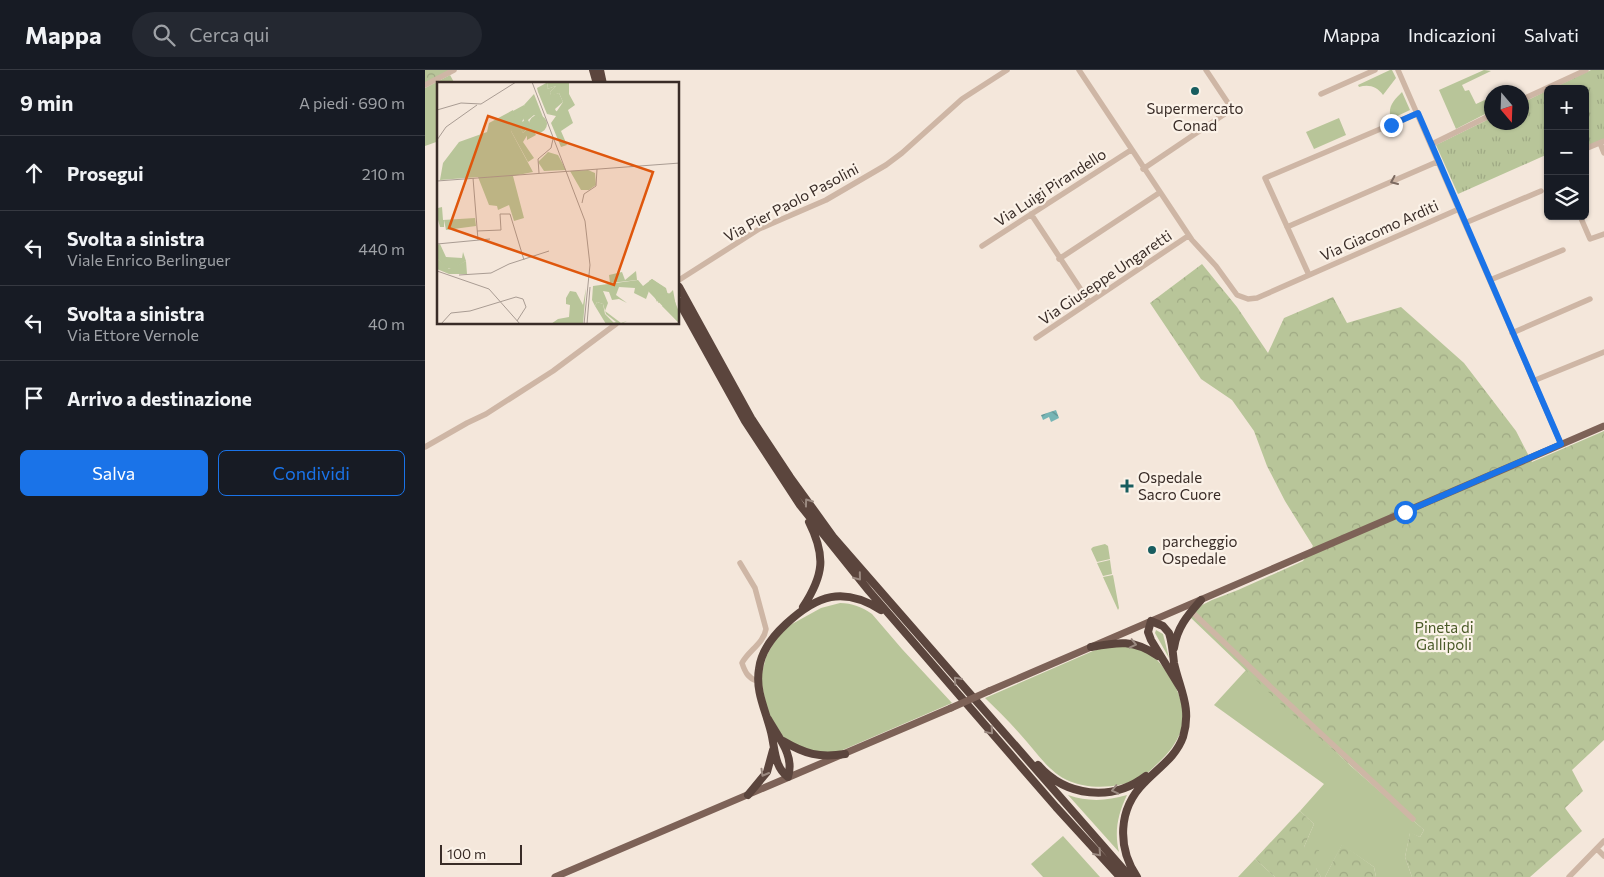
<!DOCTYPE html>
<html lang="it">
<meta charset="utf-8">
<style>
:root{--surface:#171b24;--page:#242831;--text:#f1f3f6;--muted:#9ea1a6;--line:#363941;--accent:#1a73e8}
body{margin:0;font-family:Commissioner,sans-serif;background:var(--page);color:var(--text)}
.controls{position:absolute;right:15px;top:15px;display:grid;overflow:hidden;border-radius:8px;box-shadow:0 1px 4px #0004}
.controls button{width:45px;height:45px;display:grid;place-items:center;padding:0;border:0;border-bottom:1px solid var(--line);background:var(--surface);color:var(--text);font:25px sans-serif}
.compass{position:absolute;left:1059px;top:15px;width:45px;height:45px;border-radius:50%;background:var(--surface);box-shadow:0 1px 4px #0004;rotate:161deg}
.scale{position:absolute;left:15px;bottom:12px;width:82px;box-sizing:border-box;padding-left:5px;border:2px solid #392c27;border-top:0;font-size:14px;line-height:18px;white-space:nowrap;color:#392c27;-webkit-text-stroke:4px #fbf2e8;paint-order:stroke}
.stop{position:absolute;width:15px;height:15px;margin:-11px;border:4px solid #1a73e8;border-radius:50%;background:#fff}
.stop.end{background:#1a73e8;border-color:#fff;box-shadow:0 1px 5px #0008}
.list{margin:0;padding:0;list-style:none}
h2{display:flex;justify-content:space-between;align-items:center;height:65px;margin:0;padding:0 20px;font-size:21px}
h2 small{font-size:16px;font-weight:400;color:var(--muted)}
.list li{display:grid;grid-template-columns:32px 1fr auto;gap:15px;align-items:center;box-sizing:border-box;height:75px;padding:0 20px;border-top:1px solid var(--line)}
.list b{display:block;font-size:19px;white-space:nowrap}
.list p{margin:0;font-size:16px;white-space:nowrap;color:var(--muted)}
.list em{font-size:16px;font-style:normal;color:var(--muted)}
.actions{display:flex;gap:10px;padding:15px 20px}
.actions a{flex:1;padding:11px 0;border:1px solid var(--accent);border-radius:8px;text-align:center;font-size:18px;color:var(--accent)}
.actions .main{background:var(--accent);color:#fff}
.icon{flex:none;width:28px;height:28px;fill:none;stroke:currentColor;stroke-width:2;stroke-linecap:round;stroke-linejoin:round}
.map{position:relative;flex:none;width:1179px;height:807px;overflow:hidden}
header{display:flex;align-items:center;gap:30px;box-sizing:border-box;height:70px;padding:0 25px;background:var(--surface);border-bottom:1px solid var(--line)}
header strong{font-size:24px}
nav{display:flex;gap:28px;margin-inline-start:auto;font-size:18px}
.search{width:350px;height:45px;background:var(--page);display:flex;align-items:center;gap:12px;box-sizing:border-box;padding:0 18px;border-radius:28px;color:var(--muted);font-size:19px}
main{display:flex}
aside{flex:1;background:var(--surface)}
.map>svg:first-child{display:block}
</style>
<header>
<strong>Mappa</strong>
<div class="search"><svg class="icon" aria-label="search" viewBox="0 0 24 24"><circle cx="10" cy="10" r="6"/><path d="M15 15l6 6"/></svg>Cerca qui</div>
<nav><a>Mappa</a><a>Indicazioni</a><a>Salvati</a></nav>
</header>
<main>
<aside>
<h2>9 min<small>A piedi · 690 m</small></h2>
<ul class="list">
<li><svg class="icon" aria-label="ahead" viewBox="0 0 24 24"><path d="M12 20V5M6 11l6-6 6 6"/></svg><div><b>Prosegui</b></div><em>210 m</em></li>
<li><svg class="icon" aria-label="left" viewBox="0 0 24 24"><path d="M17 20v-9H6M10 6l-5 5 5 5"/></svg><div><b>Svolta a sinistra</b><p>Viale Enrico Berlinguer</p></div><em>440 m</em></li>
<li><svg class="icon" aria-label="left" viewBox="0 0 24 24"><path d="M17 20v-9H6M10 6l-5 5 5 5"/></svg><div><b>Svolta a sinistra</b><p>Via Ettore Vernole</p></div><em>40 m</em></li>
<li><svg class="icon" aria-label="arrive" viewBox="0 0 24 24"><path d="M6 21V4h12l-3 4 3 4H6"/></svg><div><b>Arrivo a destinazione</b></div></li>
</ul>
<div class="actions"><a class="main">Salva</a><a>Condividi</a></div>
</aside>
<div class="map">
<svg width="1179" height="807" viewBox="0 0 1179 807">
<defs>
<pattern id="forest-crowns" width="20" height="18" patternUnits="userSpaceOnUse" patternTransform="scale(1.25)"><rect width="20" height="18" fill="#b8c599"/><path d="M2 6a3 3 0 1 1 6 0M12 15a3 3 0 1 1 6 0" fill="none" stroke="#9fa984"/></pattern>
<pattern id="park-tufts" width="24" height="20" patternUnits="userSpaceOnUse" patternTransform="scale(1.25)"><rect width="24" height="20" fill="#b8c599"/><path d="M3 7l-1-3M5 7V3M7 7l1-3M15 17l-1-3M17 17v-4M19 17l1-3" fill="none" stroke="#9fa984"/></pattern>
<pattern id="water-waves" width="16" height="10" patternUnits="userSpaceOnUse" patternTransform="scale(1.25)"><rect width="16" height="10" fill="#76b5b5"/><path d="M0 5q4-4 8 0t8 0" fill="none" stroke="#629393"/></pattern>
</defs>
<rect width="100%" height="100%" fill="#f4e7db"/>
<path fill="#b8c599" d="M965 0H967L971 8 958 25C952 16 943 14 934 17L933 15Z
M1059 0 1066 1 1037 15 1040 21 1044 20 1051 34 1064 28 1066 32V41L1031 59 1014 20Z
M25 5 30 14H14V71L0 76V18Z
M977 22 985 40 966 49C962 37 969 30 977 22Z
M914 48 921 65 889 79 881 62Z
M680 474 683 476 685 489 672 492 666 479 668 477Z
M685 490 687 504 678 506 672 493Z
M688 505 694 538 693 540 678 507Z
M415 533C427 533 437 537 447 544L477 579 527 633 413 682 385 683 359 668 345 646 341 635 337 615V603L341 587 353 565 367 554 396 538Z
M731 560 738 564 744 588 730 563Z
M683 576C691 577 702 575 710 577 727 581 737 594 746 609 754 622 759 636 758 652 756 665 749 676 741 685 733 693 724 703 715 708 695 718 665 720 644 711 623 702 610 680 595 664 584 651 572 640 560 628L668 581Z
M821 600 927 697 999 760 995 767 985 763 980 787 987 807H951L949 797 917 775 900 807H896L879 777 889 754 875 741 899 714 789 635Z
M643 725C663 732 682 731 702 725 693 744 689 761 694 782Z
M638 766 675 807H618L606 794Z
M830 789 850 807H813Z"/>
<path fill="url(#forest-crowns)" d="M0 0H26L0 13Z
M777 194 812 237 843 283 859 248 908 227 922 253 976 237 1039 293 1091 361 1107 392 1179 361V670L1147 700 1158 721 1140 738 1157 761 1105 807H987L980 787 985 762 995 767 999 760 858 636 765 547 777 535 787 530 813 520 878 491 888 476 860 431 842 396 829 361 807 330 776 309 725 233Z
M875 741 889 754 879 777 894 780 896 794 891 798 896 807H850L830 789Z
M917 774 949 797 951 807H900Z"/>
<path fill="url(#park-tufts)" d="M1166 0H1179V69L1160 77V19H1126Z
M1123 20V84L1033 124 1011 75 1066 48V52H1096L1097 33Z"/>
<path fill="url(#water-waves)" d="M631 340 634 348 626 352 624 347 618 350 616 345Z"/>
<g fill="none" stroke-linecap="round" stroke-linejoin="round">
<path stroke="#ceb6a5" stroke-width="5.5" d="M654 0 767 170 791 196 812 225 823 229 832 228 1034 139
M973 0 1136 374
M0 15 29 0
M896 24 950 0
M1096 30 1161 0
M1175 73 1179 83
M1007 74 1066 45
M1160 79 1179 71
M718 99 807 39 781 0
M606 144 664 232
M1155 146 1165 169 1179 164
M1040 153 1116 121
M862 157 1014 91
M557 176 706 80
M634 189 734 123
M884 205 840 108 993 43
M254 210 334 159 401 130 461 95 477 83 537 29 582 0
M1065 210 1138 180
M1087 263 1165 229
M611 268 763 166
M1108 311 1179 282
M0 377 42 353 61 344 128 301 191 254
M315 493 330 518 341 559C339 573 323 581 317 593 320 602 323 608 332 611
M766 541 850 621 988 749
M1172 779 1179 786
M1144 807 1179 771"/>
<path stroke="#7d6257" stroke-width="7" d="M564 621 1179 356
M130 807 526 638"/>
<path stroke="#5b453d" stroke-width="8" d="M168 0 172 14
M175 0 178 14
M254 217 326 348 365 407 409 468 705 807
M254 232 320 351 375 435 444 521 631 737 695 807
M378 537C399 505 401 486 384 452
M666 577C693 572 709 569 733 586
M749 578C752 557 763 545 776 530
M343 649C353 667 370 685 363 707 349 697 350 678 346 662 341 641 330 621 334 599 336 581 348 566 361 554 392 525 418 516 456 540
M358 671C380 684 394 688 420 684
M613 695C641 727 687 732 721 706
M323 725 342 702 348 680
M712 807C692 777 693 739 719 713 733 698 751 687 758 667 767 638 755 620 749 593 748 583 747 572 744 563L738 556 726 551 723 562 726 570 756 619"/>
<path stroke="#7d6257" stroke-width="7" d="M526 638 564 621"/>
</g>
<defs><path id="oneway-chevron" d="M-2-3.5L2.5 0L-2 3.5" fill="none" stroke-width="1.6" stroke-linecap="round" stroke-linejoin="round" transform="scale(1.25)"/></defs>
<use stroke="#7c6a60" href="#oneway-chevron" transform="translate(969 111) rotate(156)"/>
<g stroke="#9b8a81">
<use href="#oneway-chevron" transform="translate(383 432) rotate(-126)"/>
<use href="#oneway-chevron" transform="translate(433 507) rotate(51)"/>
<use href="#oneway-chevron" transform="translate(708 574) rotate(13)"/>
<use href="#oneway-chevron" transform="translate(532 610) rotate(-131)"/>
<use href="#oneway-chevron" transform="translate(565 661) rotate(49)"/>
<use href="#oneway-chevron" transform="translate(339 703) rotate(120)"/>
<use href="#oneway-chevron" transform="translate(690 720) rotate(167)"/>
<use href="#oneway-chevron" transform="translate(673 783) rotate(48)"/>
</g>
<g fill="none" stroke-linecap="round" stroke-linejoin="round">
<path stroke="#1a73e8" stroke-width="6" d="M966 55 993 43 1136 374 980 442"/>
</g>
<g fill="#185d5f" stroke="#fbf2e8" stroke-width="2">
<circle cx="770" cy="21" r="5"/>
<path d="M699.5 408.5h5v5h5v5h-5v5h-5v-5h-5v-5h5z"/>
<circle cx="727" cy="480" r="5"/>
</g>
<g text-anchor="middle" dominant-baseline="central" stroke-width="4.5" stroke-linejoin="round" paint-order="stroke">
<g font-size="15" fill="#392c27" stroke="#fbf2e8" text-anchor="start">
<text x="770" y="38" text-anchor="middle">Supermercato<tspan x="770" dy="17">Conad</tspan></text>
<text x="713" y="407">Ospedale<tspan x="713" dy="17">Sacro Cuore</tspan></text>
<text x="737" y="471">parcheggio<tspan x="737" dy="17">Ospedale</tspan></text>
</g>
<g font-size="15" fill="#392c27" stroke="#fbf2e8">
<text transform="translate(625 117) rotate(-33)">Via Luigi Pirandello</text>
<text transform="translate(366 132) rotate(-28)">Via Pier Paolo Pasolini</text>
<text transform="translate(954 160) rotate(-24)">Via Giacomo Arditi</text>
<text transform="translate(680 207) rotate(-34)">Via Giuseppe Ungaretti</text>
</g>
<g font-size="15" fill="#4a5a28" stroke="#fbf2e8">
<text x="1019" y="557">Pineta di<tspan x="1019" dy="17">Gallipoli</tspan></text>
</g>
</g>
<g transform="translate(12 12)">
<rect width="242" height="242" fill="#f4e7db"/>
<path d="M111 0H132V12L138 23 131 28 136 41 124 49 130 63 124 65 114 41 119 34 110 32 120 29 126 20 122 11 114 14 113 10 119 4 110 7ZM87 23 91 27 83 44 86 51 90 47 91 52 86 60 97 76 91 80 74 49 76 29ZM92 42a9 9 0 1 1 18 0a9 9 0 1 1-18 0ZM111 70 121 73 129 88 107 89 101 80ZM151 88 158 91 159 103 152 108H144L133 89ZM3 162 9 175 25 176 26 170 29 179 15 187 9 186 0 176V163ZM199 189 200 198 173 201 172 193 185 190 188 198ZM215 197 229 206 231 213 236 208 242 241 212 210V199ZM149 206 146 242H114L121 237 132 235 133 223 129 222V216L133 209 139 210 146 223ZM160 220 166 222 168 232 178 242H169L158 224Z" fill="#b8c599"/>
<path d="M111 0 110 7 119 4 113 10 114 13 122 11 126 20 118 27 120 31 110 32 101 10 100 6ZM97 12 106 35 103 37 97 33 91 38 99 53 90 58V47L86 51 81 41 87 39 85 33 90 28 87 23ZM76 28 79 38 74 49 96 90 76 94 87 136 77 139 72 123 61 128 60 124 52 123 41 95 3 98 6 81 22 60 50 50 52 41ZM0 176 12 187 29 179 30 192H12L0 187ZM215 197 226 205 223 209 227 213 219 212 225 218H229L230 211 235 212 242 230V241L225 224 227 222V219L224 223 226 219 221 221 222 217 220 220 216 211 212 209 209 217 197 211 198 206 182 205 179 213 190 221 182 217 175 218 172 210 166 209 171 221 168 229 184 241 190 239 184 242 175 241 179 240 169 232 166 222 160 220 158 224 155 218 156 204 201 198 206 204Z" fill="#b8c599"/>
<path d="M5 125 6 138 38 136 39 144 9 148 7 138V145H3L0 134 1 126Z" fill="#b8c599"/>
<path fill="none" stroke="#a99c93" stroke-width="1" d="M95 0 148 139 153 183 147 242M0 28 24 21 44 22 79 0M0 58 9 45 40 23M102 91 101 77 114 66 116 57M36 96 41 158M0 99 243 81M145 121 147 112 159 104 160 87M40 149 64 148 63 132H73L87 178M0 162 53 157M0 189 52 207 83 242M22 193 54 191 72 182 112 169M4 242 14 231 33 229 79 215 86 217 89 225 80 239M150 242 153 205"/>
<path fill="#df570d" fill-opacity="0.15" stroke="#df570d" stroke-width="2.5" d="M51 34 216 90 177 203 12 146Z"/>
<rect width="242" height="242" fill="none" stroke="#392c27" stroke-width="2.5"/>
</g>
</svg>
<div class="controls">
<button>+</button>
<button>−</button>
<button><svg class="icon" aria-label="layers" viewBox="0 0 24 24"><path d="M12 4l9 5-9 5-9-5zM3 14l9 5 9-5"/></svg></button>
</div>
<svg class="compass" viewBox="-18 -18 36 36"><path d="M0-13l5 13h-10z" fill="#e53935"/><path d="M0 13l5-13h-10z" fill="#9ea1a6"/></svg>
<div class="scale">100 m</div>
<div class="stop" style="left:980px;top:442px"></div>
<div class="stop end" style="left:966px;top:55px"></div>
</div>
</main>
